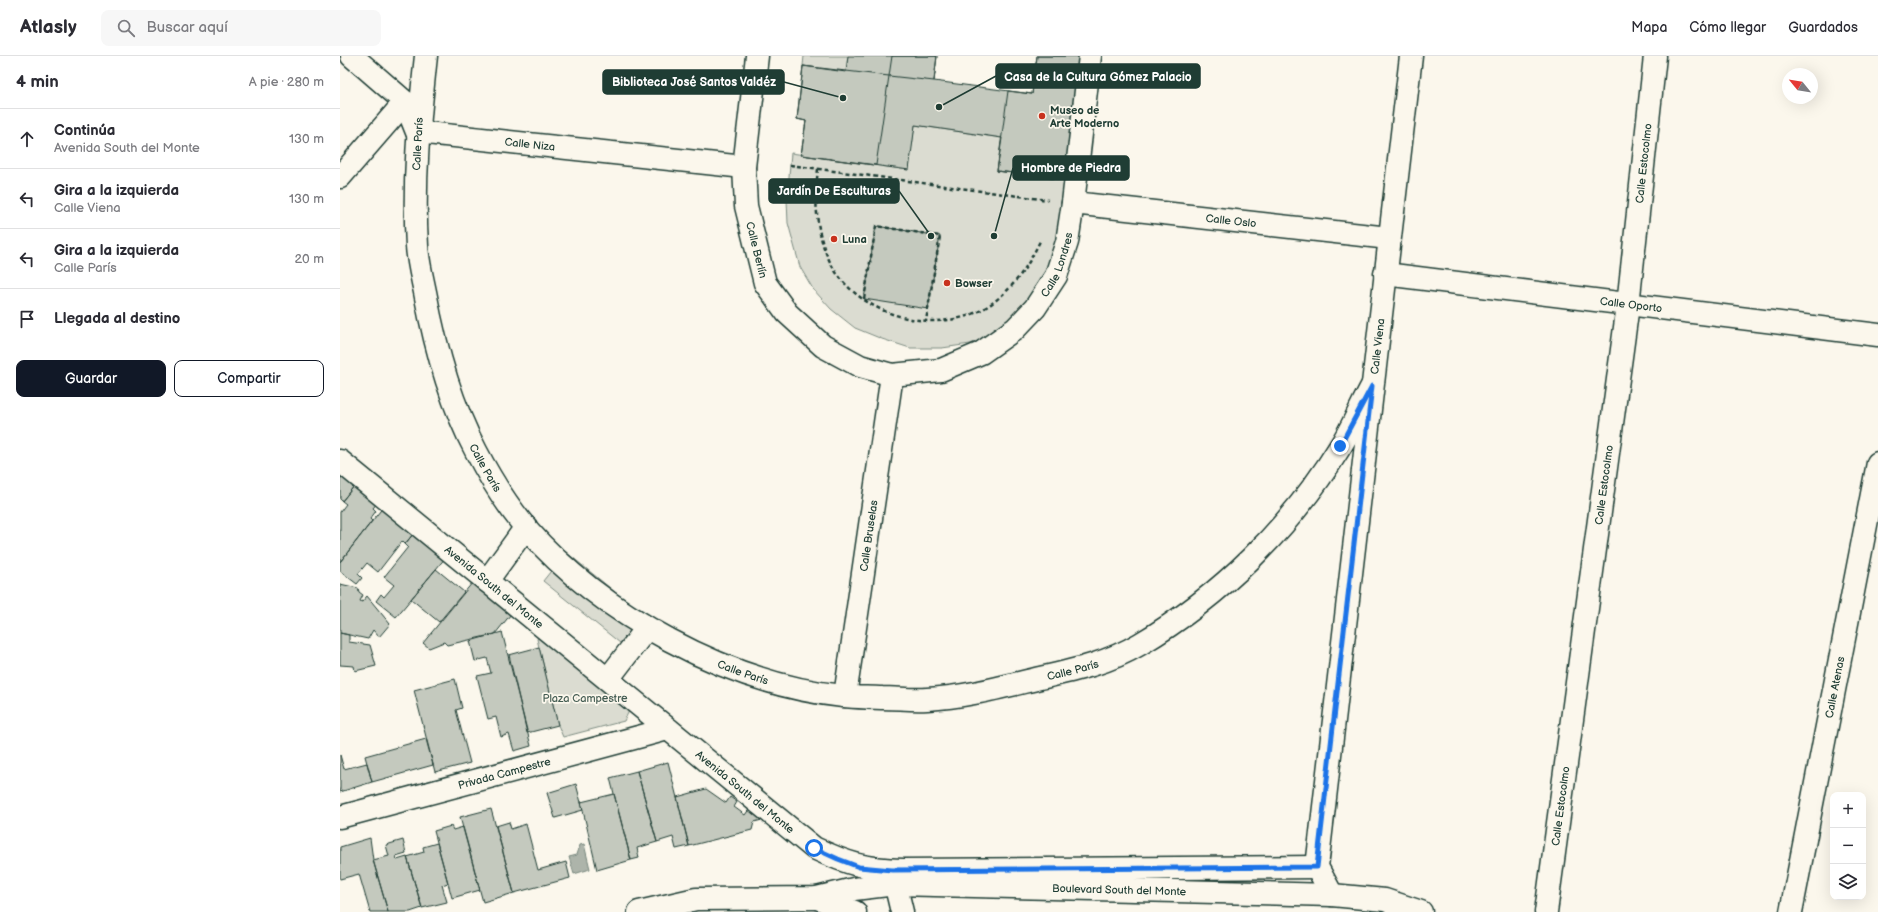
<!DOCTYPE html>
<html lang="es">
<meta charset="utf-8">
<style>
:root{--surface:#fff;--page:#f7f7f7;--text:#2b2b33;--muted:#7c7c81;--line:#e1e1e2;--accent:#111827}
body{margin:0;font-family:"Balsamiq Sans",sans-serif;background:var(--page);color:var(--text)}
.controls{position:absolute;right:12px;bottom:12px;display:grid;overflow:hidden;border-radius:8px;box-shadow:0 4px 16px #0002}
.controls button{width:36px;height:36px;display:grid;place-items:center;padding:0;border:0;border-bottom:1px solid var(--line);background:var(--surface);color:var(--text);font:20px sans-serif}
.compass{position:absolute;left:1442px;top:12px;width:36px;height:36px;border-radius:50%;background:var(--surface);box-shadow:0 4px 16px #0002;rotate:300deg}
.stop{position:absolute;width:12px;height:12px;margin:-9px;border:3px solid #1a73e8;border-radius:50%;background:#fff}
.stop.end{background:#1a73e8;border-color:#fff;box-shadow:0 1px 4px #0008}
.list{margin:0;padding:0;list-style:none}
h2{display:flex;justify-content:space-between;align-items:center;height:52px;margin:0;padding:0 16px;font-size:17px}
h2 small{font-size:13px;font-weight:400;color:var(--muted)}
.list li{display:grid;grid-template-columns:26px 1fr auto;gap:12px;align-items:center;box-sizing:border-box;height:60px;padding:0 16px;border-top:1px solid var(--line)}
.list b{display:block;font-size:15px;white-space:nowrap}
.list p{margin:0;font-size:13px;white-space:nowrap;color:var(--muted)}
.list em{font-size:13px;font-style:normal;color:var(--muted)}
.actions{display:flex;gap:8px;padding:12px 16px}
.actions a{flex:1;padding:9px 0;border:1px solid var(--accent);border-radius:8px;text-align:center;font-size:14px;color:var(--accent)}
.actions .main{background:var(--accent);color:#fff}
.icon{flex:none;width:22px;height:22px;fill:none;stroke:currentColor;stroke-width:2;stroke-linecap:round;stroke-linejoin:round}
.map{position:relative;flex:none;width:1538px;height:856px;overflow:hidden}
header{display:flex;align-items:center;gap:24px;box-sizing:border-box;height:56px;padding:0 20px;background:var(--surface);border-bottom:1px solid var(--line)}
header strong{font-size:19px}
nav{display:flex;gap:22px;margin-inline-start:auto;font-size:14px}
.search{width:280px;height:36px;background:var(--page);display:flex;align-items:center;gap:10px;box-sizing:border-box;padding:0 14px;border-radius:8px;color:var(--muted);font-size:15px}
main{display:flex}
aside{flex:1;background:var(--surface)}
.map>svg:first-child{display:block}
</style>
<header>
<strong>Atlasly</strong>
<div class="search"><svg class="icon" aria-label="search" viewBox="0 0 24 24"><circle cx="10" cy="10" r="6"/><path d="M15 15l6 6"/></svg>Buscar aquí</div>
<nav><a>Mapa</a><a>Cómo llegar</a><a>Guardados</a></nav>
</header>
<main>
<aside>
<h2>4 min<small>A pie · 280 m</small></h2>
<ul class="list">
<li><svg class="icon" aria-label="ahead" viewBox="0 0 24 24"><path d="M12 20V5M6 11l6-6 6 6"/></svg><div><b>Continúa</b><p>Avenida South del Monte</p></div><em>130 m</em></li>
<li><svg class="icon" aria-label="left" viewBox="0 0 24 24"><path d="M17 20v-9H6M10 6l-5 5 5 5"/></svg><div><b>Gira a la izquierda</b><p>Calle Viena</p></div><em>130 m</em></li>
<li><svg class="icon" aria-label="left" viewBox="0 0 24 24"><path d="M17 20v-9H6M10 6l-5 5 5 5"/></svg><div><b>Gira a la izquierda</b><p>Calle París</p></div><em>20 m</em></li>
<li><svg class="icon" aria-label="arrive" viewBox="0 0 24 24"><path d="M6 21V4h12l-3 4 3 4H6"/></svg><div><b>Llegada al destino</b></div></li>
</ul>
<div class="actions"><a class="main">Guardar</a><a>Compartir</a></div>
</aside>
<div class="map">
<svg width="1538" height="856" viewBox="0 0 1538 856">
<rect width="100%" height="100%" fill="#fbf7ec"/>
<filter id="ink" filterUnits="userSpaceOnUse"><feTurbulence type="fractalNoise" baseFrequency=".025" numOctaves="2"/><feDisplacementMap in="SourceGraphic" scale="8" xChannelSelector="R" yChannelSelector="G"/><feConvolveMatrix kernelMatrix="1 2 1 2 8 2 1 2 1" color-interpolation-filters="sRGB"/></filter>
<g filter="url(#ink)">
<path fill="#dbdcd1" stroke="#7d8c82" d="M464 0H508L506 16 463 10Z
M575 69 662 82 657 115 742 126 720 215 658 277 630 288 602 292H570L542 283 515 272 491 253 473 233 460 211 448 167 447 144 451 97 568 114Z
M226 496 303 559 280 587 203 525Z
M207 570 291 651 284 665 223 681 218 669 197 583Z"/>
<path fill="#adb4aa" stroke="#74847b" d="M244 788 250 813 234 818 229 801 237 799 240 789Z"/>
<path fill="#c4c9be" stroke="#1f3d34" d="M508 0H597L594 25 692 38 697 0H747L729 124 657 115 662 82 575 69 569 114 461 99 466 65 457 63 463 10 506 16Z
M552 0H597L594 25 549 20Z
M697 0H747L729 124 657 115 668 35 692 38Z
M463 10 549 20 536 109 461 99 466 65 457 63Z
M536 170 600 180 588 253 524 243Z
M0 415 19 424 2 445 0 443Z
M19 424 38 446 33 452 36 455 30 463 32 465 0 506V456L6 448 2 445Z
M44 450 78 472 65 488 62 485 38 516 27 507 18 518 22 522 17 528 0 515V506Z
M78 472 106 501 56 561 36 545 41 538 44 541 54 529 44 521 68 491 65 488Z
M96 513 124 536 99 566 71 543Z
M137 521 175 553 155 578 107 589 104 586 89 592 83 587Z
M0 528 18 532 19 536 23 539 20 545 22 546 27 540 50 568 39 581 33 574 28 583 0 577Z
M162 576 191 690 174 695 169 678 161 681 156 661 148 663 137 620 151 617 147 602 135 605 130 585Z
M0 577 9 579V586L30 589 36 610 15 615 14 610 0 609Z
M199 591 218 669 187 677 169 599Z
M115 623 122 652 116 654 130 707 95 716 74 634Z
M86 683 93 709 32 726 25 700Z
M0 699 4 713 27 707 32 726 0 736Z
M328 706 349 790 336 793 333 781 317 786 297 715Z
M297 715 317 786 297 792 299 802 291 804 270 722Z
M236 728 243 754 215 762 207 737Z
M366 733 386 747 390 741 397 746 394 751 405 759 410 752 426 763 414 766 412 774 349 790 337 741Z
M274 738 291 804 257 814 241 746Z
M151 753 174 837 143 846 120 761Z
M169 766 171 773 186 768 198 814 226 806 230 822 174 837 156 770Z
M111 770 113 774 123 771 140 834 112 842 94 775Z
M30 782 33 804 48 856H30L19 818 0 823V791Z
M63 784 66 797 56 800 57 804 67 801 82 852 70 856H48L33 804 49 800 46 789Z
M97 787 108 827 102 829 107 846 82 852 67 801 84 796 83 791Z"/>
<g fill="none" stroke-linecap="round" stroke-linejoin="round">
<g stroke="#1f3d34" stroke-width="25">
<g id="street">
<path id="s1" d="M12 0 65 46 77 76 404 111"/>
<path id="s2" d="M86 0C79 64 73 126 77 190 78 206 82 221 85 236 95 290 110 346 136 395 150 422 167 449 186 472 262 559 388 628 503 640 516 642 529 641 542 642 557 642 572 644 587 643 626 641 662 631 700 622 736 614 768 607 800 588 881 540 951 471 1000 391 1012 372 1021 350 1032 330"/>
<path id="s3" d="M417 0 404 111 406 150 425 227 447 257 483 290 520 310 552 319 601 314 641 297 675 273 695 252 716 220 727 186 733 147 750 0"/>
<path d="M0 121 65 46"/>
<path id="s4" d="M733 147 1049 182"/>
<path id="s5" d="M1045 218 1538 279"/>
<path id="s6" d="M0 405 474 792C508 808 525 813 563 814L977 811"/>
<path d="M147 525 186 471"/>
<path d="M268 623 307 572"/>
<path id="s7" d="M505 640 552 319"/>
<path id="s8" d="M0 761 328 673"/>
<path d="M552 814 562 856"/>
<path id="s9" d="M992 839 977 811 1071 0"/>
<path id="s10" d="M1206 856 1288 249 1315 0"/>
<path id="s11" d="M1451 856 1538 407"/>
</g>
</g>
<g stroke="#1f3d34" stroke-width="25">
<g id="highway">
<path d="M477 842 515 856"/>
<path id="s12" d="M299 856 356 843 477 842 514 833 556 828 992 839 1045 844 1081 856"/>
</g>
</g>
<path stroke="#1f3d34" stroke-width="2.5" stroke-dasharray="4 3" stroke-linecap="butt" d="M450 109 708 144
M478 113C474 146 476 184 494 213 525 264 607 283 655 245 676 229 689 208 700 185
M524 243 536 170 600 180 586 265"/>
<use href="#street" stroke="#fbf7ec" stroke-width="22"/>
<use href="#highway" stroke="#fbf7ec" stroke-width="22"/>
</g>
</g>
<g fill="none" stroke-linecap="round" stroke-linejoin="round" filter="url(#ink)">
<path stroke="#1a73e8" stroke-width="5" d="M474 792 498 803 519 811 552 814 977 811 1032 330 1000 390"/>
</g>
<g fill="#c8321e" stroke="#fbf7ec" stroke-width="1.5">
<circle cx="702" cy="60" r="4"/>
<circle cx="494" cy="183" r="4"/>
<circle cx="607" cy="227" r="4"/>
</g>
<g text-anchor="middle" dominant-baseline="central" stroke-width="3.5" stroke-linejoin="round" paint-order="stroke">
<g font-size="11" font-weight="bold" fill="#1f3d34" stroke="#fbf7ec" text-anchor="start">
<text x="710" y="54">Museo de<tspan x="710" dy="13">Arte Moderno</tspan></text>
<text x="502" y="183">Luna</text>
<text x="615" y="227">Bowser</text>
</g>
<g font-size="11" fill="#1f3d34" stroke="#fbf7ec">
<text transform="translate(78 88) rotate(-87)">Calle París</text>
<text stroke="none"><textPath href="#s1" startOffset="216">Calle Niza</textPath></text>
<text stroke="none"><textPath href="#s10" startOffset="755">Calle Estocolmo</textPath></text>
<text stroke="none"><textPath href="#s4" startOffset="159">Calle Oslo</textPath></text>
<text stroke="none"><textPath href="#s3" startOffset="196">Calle Berlín</textPath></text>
<text stroke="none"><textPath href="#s3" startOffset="604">Calle Londres</textPath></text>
<text stroke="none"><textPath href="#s5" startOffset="248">Calle Oporto</textPath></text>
<text stroke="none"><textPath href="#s9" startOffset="556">Calle Viena</textPath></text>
<text stroke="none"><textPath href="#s2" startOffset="424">Calle París</textPath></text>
<text stroke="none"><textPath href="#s10" startOffset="431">Calle Estocolmo</textPath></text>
<text stroke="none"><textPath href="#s7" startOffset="162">Calle Bruselas</textPath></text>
<text stroke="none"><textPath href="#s6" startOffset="199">Avenida South del Monte</textPath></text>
<text stroke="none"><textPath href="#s2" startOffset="1096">Calle París</textPath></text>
<text stroke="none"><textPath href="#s2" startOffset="760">Calle París</textPath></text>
<text stroke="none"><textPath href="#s11" startOffset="229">Calle Atenas</textPath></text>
<text stroke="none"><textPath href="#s8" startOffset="170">Privada Campestre</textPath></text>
<text stroke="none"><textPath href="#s6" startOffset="523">Avenida South del Monte</textPath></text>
<text stroke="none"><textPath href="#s10" startOffset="107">Calle Estocolmo</textPath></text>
<text stroke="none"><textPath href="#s12" startOffset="483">Boulevard South del Monte</textPath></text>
</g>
<g font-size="11" fill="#455d53" stroke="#fbf7ec">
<text x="245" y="642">Plaza Campestre</text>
</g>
</g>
<path fill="none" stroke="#1f3d34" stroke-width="1.5" d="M599 51L656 20M503 42L444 26M654 180L673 112M591 180L559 135"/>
<g fill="#1f3d34" stroke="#fbf7ec" stroke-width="1.5">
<circle cx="599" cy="51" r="4"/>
<circle cx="503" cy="42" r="4"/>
<circle cx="654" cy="180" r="4"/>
<circle cx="591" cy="180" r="4"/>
</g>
<g fill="#1f3d34" stroke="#1f3d34" stroke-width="1.5">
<rect x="656" y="8" width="204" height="24" rx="4"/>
<rect x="263" y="14" width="181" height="24" rx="4"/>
<rect x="673" y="100" width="116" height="24" rx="4"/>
<rect x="429" y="123" width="130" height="24" rx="4"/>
</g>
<g font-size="12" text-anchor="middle" font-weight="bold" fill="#fff">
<text x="758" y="25">Casa de la Cultura Gómez Palacio</text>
<text x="354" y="30">Biblioteca José Santos Valdéz</text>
<text x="731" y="116">Hombre de Piedra</text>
<text x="494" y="139">Jardín De Esculturas</text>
</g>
</svg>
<div class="controls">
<button>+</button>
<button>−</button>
<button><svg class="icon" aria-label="layers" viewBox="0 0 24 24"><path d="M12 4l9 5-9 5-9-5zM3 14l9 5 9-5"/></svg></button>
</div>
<svg class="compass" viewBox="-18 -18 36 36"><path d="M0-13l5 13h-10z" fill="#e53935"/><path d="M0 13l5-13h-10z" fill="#7c7c81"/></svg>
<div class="stop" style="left:474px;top:792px"></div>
<div class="stop end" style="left:1000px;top:390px"></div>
</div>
</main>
